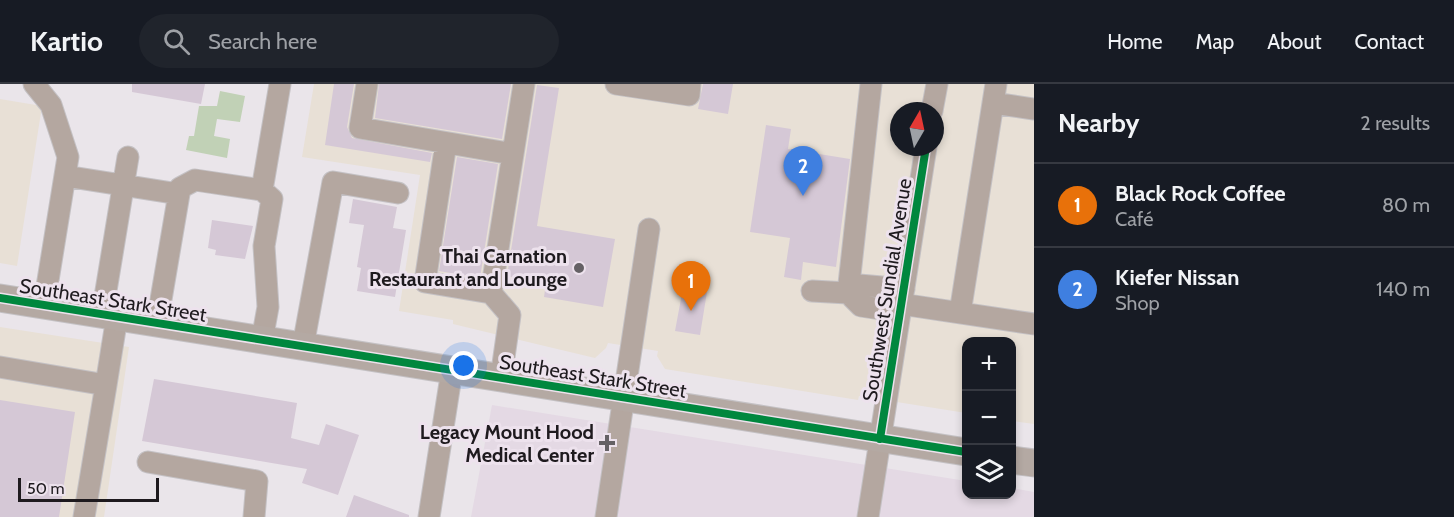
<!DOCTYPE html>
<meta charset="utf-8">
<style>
:root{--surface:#171b24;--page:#20242c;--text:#f1f3f6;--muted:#9ea1a6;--line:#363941;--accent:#b2b1b5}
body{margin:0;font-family:Cabin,sans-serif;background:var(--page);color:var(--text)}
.controls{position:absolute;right:18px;bottom:18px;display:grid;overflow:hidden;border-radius:12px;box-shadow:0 3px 9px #0003}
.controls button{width:54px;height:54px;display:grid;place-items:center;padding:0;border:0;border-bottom:2px solid var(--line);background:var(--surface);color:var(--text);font:30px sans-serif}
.compass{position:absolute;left:890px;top:18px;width:54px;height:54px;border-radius:50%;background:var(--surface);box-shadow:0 3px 9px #0003;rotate:9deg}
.scale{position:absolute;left:18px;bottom:15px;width:141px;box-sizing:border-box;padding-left:6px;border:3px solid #1e1a1e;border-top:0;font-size:16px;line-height:21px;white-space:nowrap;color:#1e1a1e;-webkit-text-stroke:4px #ede2ed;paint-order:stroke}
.you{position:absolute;left:464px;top:282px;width:21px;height:21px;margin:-15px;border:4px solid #fff;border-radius:50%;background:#1a73e8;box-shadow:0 0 0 9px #1a73e833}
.badge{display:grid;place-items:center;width:39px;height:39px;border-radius:50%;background:var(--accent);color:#fff;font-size:20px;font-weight:700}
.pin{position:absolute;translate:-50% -50px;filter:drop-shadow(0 2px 3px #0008)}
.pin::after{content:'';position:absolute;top:32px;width:21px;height:18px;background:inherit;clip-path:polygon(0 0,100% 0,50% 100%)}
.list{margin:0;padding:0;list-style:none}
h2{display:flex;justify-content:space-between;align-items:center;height:78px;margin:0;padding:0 24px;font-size:26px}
h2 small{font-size:20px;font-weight:400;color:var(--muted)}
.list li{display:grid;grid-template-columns:39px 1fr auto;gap:18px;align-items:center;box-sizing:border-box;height:84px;padding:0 24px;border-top:2px solid var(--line)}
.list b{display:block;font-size:22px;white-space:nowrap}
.list p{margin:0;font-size:20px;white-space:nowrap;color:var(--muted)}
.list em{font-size:20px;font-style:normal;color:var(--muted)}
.icon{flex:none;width:33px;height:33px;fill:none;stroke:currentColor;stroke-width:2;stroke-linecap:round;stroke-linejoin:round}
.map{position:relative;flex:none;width:1034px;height:433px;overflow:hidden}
header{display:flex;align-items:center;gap:36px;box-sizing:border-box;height:84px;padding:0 30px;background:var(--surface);border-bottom:2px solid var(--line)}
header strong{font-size:28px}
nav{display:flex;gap:33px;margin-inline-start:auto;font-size:21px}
.search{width:420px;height:54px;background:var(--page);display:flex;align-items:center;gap:15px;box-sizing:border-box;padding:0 21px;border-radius:33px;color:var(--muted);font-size:22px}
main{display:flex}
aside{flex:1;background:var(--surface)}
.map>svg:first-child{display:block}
</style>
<header>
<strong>Kartio</strong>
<div class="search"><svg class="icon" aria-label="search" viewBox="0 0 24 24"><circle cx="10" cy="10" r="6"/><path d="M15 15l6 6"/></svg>Search here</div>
<nav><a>Home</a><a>Map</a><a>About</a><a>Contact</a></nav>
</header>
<main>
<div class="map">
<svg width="1034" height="433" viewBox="0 0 1034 433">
<rect width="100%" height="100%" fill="#eae5ea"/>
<path fill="#e8e0d6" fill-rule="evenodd" d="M314 0H1034V340L1012 337V258H966V329L859 312 858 316 665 285 657 272 658 267 608 259 606 264 595 274 453 240V236L399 227 420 91 302 73ZM899 27H935V63H899Z
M0 15 42 22 17 182 0 179Z
M0 243 129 263 104 433H0Z"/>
<path fill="#e4d9e4" d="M492 321 966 397V410H1012V404L1034 408V433H471Z"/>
<path fill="#c1d1b6" d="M220 7 245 12 240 38 217 35 214 52 230 55 227 74 186 66 189 52H194L199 22H217Z"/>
<path fill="#d5c8d6" d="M132 0H205L201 20 132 8Z
M334 0H354L347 43 352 54 432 69 430 78 325 61Z
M379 0H511L502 55 375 34Z
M703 0H733L728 30 698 25Z
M537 1 559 4 537 142 615 155 603 223 544 213 546 199 507 192Z
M766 41 791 45 788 65 850 75 836 183 803 178 801 196 784 193 790 154 750 148Z
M457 73 498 80 480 194 439 187Z
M353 115 397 123 393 144 406 146 395 213 357 207 361 184 357 183 364 141 349 139Z
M212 136 253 142 245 175 215 171 216 166 208 164Z
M683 204 707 208 700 251 675 247Z
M154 295 297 319 291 354 319 361 326 340 359 351 338 411 302 399 307 385 142 357Z
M0 316 75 328 59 433H0Z
M354 411 409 431V433H346Z"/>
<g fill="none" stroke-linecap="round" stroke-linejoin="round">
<g stroke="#c4c1c4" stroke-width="23">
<path id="minor" d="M34 0 51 21 68 73 44 221
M367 0 360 44 513 70
M616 0 689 11 690 0
M993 19 1034 25
M932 27 937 0
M446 59 425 198 491 209
M65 92 179 110
M262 106 280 0
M812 207 848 209 871 0
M901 220 1034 240
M900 228 861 222 848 209 859 201 904 205
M960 229 996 0
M102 231 128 73
M157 239 180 104 195 96 262 106 272 115 264 162 268 223 262 256
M303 262 333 98 398 109
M0 283 106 301 117 233
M501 294 510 231 491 209 524 0
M148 378 257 397 254 433
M84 433 106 301
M429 433 452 286
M606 433 649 145
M868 433 926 63"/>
</g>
<g stroke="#c4c1c4" stroke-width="29">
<path id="major" d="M0 214 966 368
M1012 376 1034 379"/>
</g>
<use href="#minor" stroke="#b4a7a0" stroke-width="21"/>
<use href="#major" stroke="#b4a9a3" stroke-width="27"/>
<g stroke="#ede2ed" stroke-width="11">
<path id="cycleway" d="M0 214 966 368
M880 355 926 63"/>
</g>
<use href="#cycleway" stroke="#00873e" stroke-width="8"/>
</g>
<g fill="#656165" stroke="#ede2ed" stroke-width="2">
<circle cx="579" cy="184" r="6"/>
<path d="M604 350h6v6h6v6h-6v6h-6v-6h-6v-6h6z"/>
</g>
<g text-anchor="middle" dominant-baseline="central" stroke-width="6" stroke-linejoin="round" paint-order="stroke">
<g font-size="20" font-weight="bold" fill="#1e1a1e" stroke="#ede2ed" text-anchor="end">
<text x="567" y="172">Thai Carnation<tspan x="567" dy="23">Restaurant and Lounge</tspan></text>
<text x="594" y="348">Legacy Mount Hood<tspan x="594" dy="23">Medical Center</tspan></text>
</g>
<g font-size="20" fill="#1e1a1e" stroke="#ede2ed">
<text transform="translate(887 206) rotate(-81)">Southwest Sundial Avenue</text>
<text transform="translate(113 216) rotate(9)">Southeast Stark Street</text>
<text transform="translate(593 292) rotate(9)">Southeast Stark Street</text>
</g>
</g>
</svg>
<div class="controls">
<button>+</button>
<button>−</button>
<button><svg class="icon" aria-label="layers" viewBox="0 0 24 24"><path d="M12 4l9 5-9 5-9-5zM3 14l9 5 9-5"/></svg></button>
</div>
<svg class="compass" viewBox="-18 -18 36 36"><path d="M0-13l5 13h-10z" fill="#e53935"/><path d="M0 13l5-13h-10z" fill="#9ea1a6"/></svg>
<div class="scale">50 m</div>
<div class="you"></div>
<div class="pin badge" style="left:691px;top:227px;background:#e8710a">1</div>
<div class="pin badge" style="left:803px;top:112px;background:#3f7fe0">2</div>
</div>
<aside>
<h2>Nearby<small>2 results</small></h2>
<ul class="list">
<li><span class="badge" style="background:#e8710a">1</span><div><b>Black Rock Coffee</b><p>Café</p></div><em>80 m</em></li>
<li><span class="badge" style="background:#3f7fe0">2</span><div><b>Kiefer Nissan</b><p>Shop</p></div><em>140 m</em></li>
</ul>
</aside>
</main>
